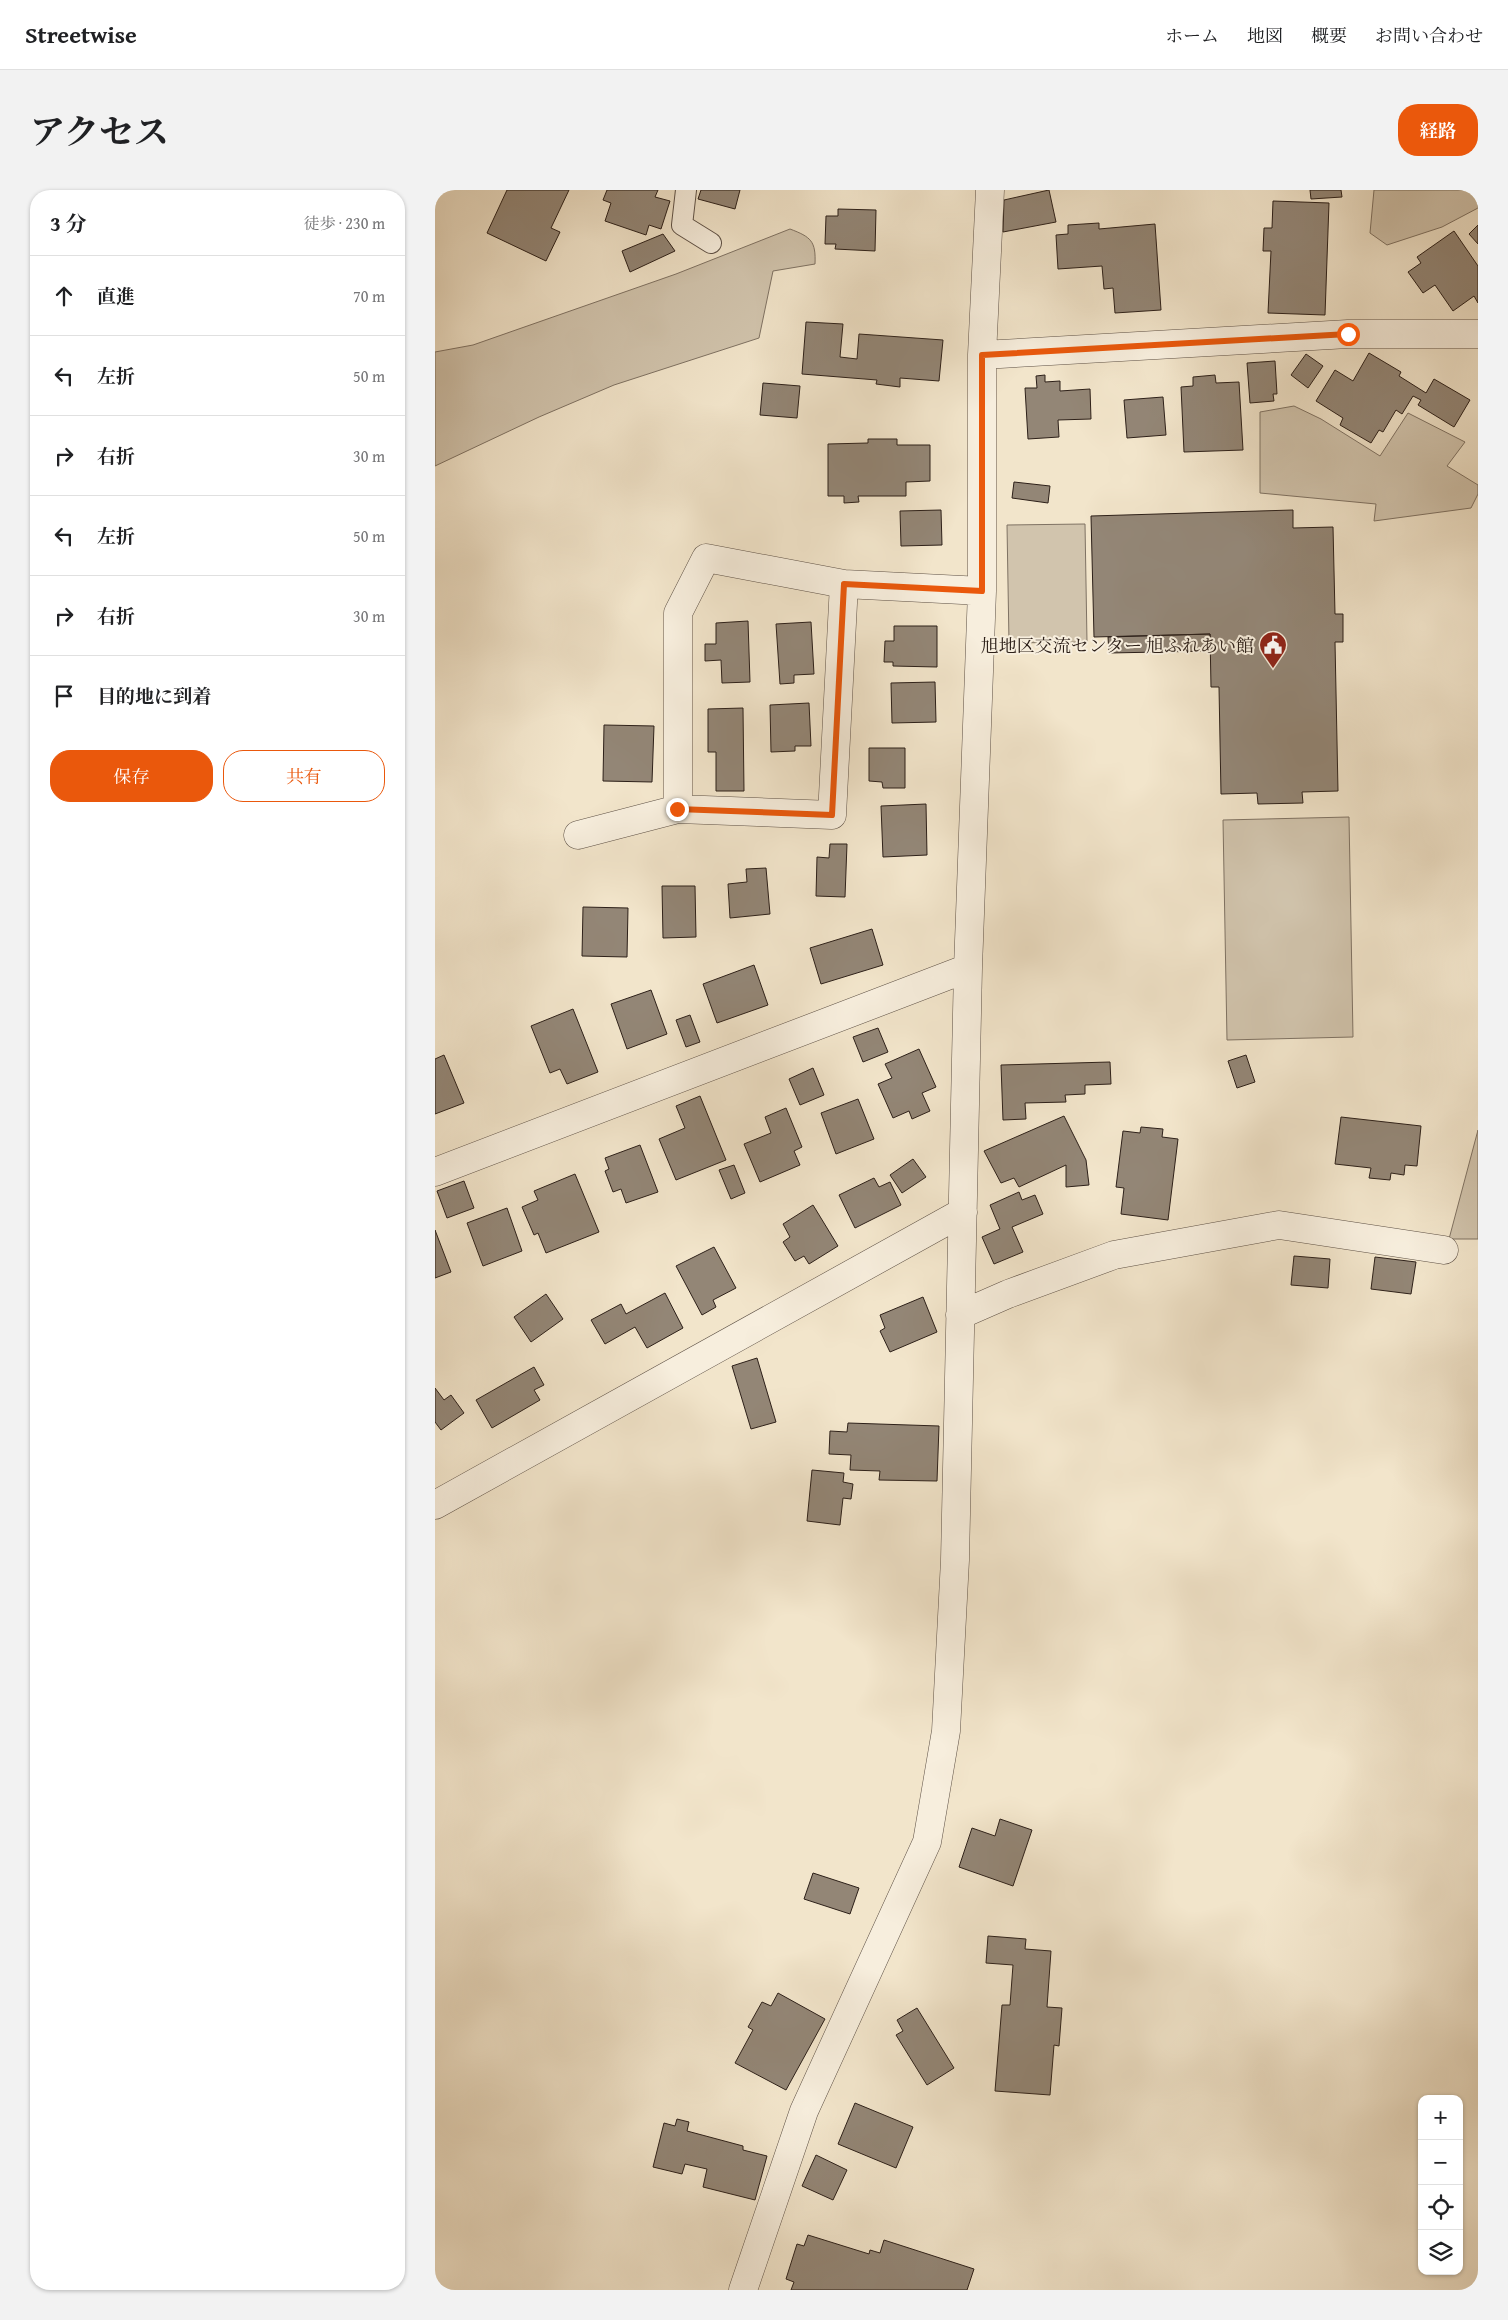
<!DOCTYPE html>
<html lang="ja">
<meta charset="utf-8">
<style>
:root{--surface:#fff;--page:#f2f2f2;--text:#202124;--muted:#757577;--line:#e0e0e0;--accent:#ea580c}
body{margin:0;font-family:"Gentium Book Plus","Noto Serif JP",serif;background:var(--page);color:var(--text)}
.controls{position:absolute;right:15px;bottom:15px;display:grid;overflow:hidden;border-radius:10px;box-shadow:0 1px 4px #0004}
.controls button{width:45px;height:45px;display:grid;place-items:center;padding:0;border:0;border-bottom:1px solid var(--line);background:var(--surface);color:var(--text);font:25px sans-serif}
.stop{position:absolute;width:15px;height:15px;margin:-11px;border:4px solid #ea580c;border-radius:50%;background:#fff}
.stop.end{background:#ea580c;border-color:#fff;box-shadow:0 1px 5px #0008}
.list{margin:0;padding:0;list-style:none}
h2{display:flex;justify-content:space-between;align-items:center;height:65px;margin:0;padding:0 20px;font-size:21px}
h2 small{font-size:16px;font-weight:400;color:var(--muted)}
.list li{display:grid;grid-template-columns:32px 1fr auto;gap:15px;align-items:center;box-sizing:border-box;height:80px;padding:0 20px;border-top:1px solid var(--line)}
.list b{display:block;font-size:19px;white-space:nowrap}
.list em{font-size:16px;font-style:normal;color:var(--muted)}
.actions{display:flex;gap:10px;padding:15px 20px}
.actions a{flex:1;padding:11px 0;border:1px solid var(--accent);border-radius:20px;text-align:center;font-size:18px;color:var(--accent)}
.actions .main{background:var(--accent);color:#fff}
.icon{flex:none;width:28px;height:28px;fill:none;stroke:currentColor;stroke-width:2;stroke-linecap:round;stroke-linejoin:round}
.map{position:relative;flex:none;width:1043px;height:2100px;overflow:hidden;border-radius:20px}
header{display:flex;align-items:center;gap:30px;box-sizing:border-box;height:70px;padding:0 25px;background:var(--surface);border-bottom:1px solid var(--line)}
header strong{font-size:24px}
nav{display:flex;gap:28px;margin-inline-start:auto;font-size:18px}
.intro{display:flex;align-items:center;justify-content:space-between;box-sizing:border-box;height:120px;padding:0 30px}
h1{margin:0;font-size:35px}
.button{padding:12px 22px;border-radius:20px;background:var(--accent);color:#fff;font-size:18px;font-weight:700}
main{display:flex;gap:30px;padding:0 30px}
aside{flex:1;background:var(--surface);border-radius:20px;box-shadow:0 1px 4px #0004}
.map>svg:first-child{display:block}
</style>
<header>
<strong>Streetwise</strong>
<nav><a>ホーム</a><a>地図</a><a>概要</a><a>お問い合わせ</a></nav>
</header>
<div class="intro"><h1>アクセス</h1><a class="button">経路</a></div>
<main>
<aside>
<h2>3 分<small>徒歩 · 230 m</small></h2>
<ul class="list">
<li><svg class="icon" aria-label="ahead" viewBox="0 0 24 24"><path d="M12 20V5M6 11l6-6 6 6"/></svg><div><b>直進</b></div><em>70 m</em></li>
<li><svg class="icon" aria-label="left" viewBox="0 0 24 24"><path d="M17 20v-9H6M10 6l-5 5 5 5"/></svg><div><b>左折</b></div><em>50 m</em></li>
<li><svg class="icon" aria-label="right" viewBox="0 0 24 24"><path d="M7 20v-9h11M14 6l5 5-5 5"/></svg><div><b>右折</b></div><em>30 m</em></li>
<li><svg class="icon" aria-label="left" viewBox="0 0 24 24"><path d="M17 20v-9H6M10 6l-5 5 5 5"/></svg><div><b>左折</b></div><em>50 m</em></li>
<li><svg class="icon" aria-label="right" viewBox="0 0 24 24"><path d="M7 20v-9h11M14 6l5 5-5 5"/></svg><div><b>右折</b></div><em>30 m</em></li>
<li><svg class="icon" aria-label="arrive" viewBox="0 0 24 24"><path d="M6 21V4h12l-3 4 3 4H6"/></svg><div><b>目的地に到着</b></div></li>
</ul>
<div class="actions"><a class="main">保存</a><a>共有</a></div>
</aside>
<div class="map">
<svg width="1043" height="2100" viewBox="0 0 1043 2100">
<rect width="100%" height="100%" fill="#f2e5cb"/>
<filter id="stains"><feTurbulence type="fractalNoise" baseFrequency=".004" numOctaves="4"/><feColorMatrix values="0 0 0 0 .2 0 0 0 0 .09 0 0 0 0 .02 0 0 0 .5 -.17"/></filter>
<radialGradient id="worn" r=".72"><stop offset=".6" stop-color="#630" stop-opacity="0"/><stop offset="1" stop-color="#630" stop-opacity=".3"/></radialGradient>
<path fill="#d1c4ad" stroke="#7f7263" d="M939 0H1043V18L1007 37 952 55 935 43Z
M355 39C376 47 381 51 380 74L338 81 324 148 179 195 104 227 0 276V162L38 155 241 84Z
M859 216 886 229 945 266 973 223 1030 252 1012 276 1043 295V304L1036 318 939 331 941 314 825 303V222Z
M650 334 652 452 574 453 572 335Z
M914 627 918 847 792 850 788 630Z
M1043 940V1049H1014Z"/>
<path fill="#938676" stroke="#2d2019" d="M72 0H134L116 38 125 42 111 71 52 43Z
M172 0H223L220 7 235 11 226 39 214 35 211 45 170 31 176 13 168 10Z
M266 0H305L300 19 263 9Z
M614 0 621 32 568 42 569 10Z
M875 0H906L907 7 876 9Z
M838 11 894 13 890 125 833 123 836 61H828L829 38H837Z
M403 19 441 20 440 61 400 59 401 54H390L391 26H403Z
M664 33V39L720 34 726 120 680 123 678 98 669 99 667 76 623 79 621 45 633 44V35Z
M1043 35V54L1034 44Z
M1019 41 1043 76V113L1039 106 1018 121 1000 95 988 103 973 82 986 73 982 67Z
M228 44 240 61 195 82 187 61Z
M371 132 408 134 405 167 422 169 424 144 508 150 504 191 465 188V197L441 194 442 190 367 184Z
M934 163 966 182 964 186 991 203 999 189 1035 210 1019 237 983 215 986 210 978 206 967 224 961 220 948 242 944 240 936 253 905 235 908 228 881 211 900 180 918 191Z
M871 164 888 176 873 198 856 185Z
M840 171 842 204H838L839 211 815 213 812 173Z
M610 185V192L625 191V201L655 199 656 229 623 230 624 247 593 249 590 198H602L601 186Z
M780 185 781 193 804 192 808 260 749 262 746 197 758 196V187Z
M328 193 365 196 362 228 325 225Z
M728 207 731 245 692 248 689 210Z
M433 249H462V255H495V291L471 292V306H423L424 312 409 313V306H393V254L433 253Z
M579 292 615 296 613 313 577 308Z
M506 320 507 355 466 356 465 321Z
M858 320V338L898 337 900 424H908V452H900L903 601 867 602 868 613 823 614 822 603 786 604 784 497H776L775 444 659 447 656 326Z
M313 431 315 492 287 493 286 470 270 471V454H281V433Z
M376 432 379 484 359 485V493L345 494 341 434Z
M459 436H502V477L458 476V472H449L450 451H459Z
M775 444 776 461 674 463 673 447Z
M500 492 501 532 457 533 456 493Z
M374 513 376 556H360V561L336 562 335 515Z
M308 518 309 601H281V562H273V519Z
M169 535 219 536 217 592 168 591Z
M434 558H470V598H448L447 592 434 591Z
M491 614 492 665 448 667 446 616Z
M395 654H412L410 707 381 706 382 667 394 668Z
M331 678 335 724 295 728 293 694 312 692 311 679Z
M227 696H260L261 747 228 748Z
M148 717 193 718 192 767 147 766Z
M437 739 448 775 386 794 375 758Z
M319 775 333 815 282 833 268 794Z
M216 800 232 844 192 859 176 814Z
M138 819 163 882 132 894 125 879 115 883 96 836Z
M255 825 265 852 251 857 241 830Z
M443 838 453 862 428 872 418 847Z
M484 859 501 897 487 903 495 921 477 929 474 921 458 928 443 894 457 888 450 874Z
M9 865 29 913 0 924V869Z
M811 865 820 892 802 898 793 871Z
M675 872 676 894 650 895V904L630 905 631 912 590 913 591 929 568 930 566 875Z
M378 878 389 905 365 915 354 889Z
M265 906 291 970 241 990 224 949 250 938 241 916Z
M423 909 439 949 401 964 386 923Z
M351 918 367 957 359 961 365 975 325 992 309 954 336 943 330 927Z
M629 926 651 970 654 995 631 997V975L584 997 579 988 566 993 549 961Z
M906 927 986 936 982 976 970 975 969 985 956 983 955 990 934 988 936 978 900 974Z
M706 937 728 939 727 947 743 949 733 1030 686 1024 689 998 681 997 688 941 705 943Z
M205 955 223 1002 191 1013 186 999 178 1002 170 981 174 979 170 968Z
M478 969 491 987 467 1003 455 985Z
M299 975 310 1003 296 1009 284 980Z
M140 984 164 1042 111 1063 103 1043 99 1045 87 1017 103 1010 99 1001Z
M439 988 444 997 455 992 466 1015 420 1038 404 1005Z
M29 991 39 1018 12 1028 2 1001Z
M584 1002 587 1010 600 1005 608 1024 577 1037 588 1062 559 1074 547 1047 565 1039 555 1015Z
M378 1015 403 1056 374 1074 369 1066 360 1071 348 1052 355 1047 348 1034Z
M72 1018 87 1061 48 1076 32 1033Z
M0 1040 16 1082 0 1088Z
M279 1057 301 1098 278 1110 281 1117 267 1125 241 1076Z
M859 1066 895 1069 893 1098 856 1095Z
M940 1067 981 1072 976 1104 936 1099Z
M230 1103 248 1138 212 1158 200 1137 170 1154 156 1130 186 1114 191 1124Z
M111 1104 128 1129 96 1152 79 1127Z
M488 1107 502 1142 455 1162 445 1141 450 1138 445 1125Z
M322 1168 341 1232 316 1239 297 1176Z
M99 1177 109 1195 99 1200 105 1210 57 1238 41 1210Z
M0 1198 9 1210 16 1205 29 1223 6 1240 0 1232Z
M413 1233 504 1236 502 1291 444 1290 445 1281 415 1280 416 1265 394 1264 395 1241 412 1242Z
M377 1280 409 1283 408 1292 418 1294 416 1309 408 1308 405 1335 372 1331Z
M565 1629 597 1640 578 1696 524 1677 537 1638 560 1646Z
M378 1683 424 1698 415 1724 369 1709Z
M553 1746 591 1749 590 1759 616 1761 612 1817 627 1818 624 1856 619 1855 615 1905 560 1901 567 1815H575L578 1775 551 1773Z
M343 1803 390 1829 351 1900 300 1873 318 1840 313 1837 327 1812 336 1816Z
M482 1818 519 1878 492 1895 461 1845 468 1841 462 1830Z
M420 1913 478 1937 461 1978 403 1954Z
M242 1929 254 1932 252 1941 308 1956V1960L332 1966 320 2010 268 1997 272 1979 250 1974 247 1984 218 1977 229 1933 240 1936Z
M381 1965 412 1980 398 2010 367 1996Z
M373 2045 434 2064 435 2060 445 2063 449 2050 539 2079 532 2100H356L359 2092 351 2089 362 2054 369 2056Z"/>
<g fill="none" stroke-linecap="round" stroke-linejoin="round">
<g stroke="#5e5146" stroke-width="22">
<path id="lane" d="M251 0 247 35 276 53"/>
</g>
<g stroke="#5e5146" stroke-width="29">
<path id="street" d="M547 165 913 144H1043
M243 619V423L271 368 409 394 547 401
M143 645 243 619 397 625 409 394
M0 982 533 778
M525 1125 573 1104 679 1065 844 1035 1009 1060
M0 1315 528 1022
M308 2100 369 1921 492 1652 511 1541 520 1370 533 778 547 401V165L555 0"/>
</g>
<use href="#lane" stroke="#f7eedd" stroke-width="20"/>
<use href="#street" stroke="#f7eedd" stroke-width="28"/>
</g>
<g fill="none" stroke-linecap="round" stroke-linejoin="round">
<path stroke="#ea580c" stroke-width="6" d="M242 619 397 625 409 394 547 401V165L913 144"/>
</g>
<defs>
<g id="civic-pin" transform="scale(1.4375)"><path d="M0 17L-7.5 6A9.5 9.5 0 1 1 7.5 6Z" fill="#8f2418" stroke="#f7eedd"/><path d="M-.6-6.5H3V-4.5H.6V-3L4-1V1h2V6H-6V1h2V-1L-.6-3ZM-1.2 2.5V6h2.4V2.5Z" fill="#fff"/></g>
</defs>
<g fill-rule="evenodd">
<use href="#civic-pin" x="838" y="455"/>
</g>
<g text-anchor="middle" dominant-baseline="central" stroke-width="4" stroke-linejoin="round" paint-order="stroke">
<g font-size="18" fill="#2d2019" stroke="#f7eedd" text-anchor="end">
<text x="819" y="455">旭地区交流センター 旭ふれあい館</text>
</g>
</g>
<rect width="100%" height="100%" filter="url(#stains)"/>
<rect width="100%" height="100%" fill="url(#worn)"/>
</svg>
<div class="controls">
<button>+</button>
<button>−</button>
<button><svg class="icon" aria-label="locate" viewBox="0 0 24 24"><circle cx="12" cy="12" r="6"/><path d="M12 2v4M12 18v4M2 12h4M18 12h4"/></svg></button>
<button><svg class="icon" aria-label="layers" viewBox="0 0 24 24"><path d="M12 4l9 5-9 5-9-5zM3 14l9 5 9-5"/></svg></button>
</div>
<div class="stop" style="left:913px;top:144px"></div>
<div class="stop end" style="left:242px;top:619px"></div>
</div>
</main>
